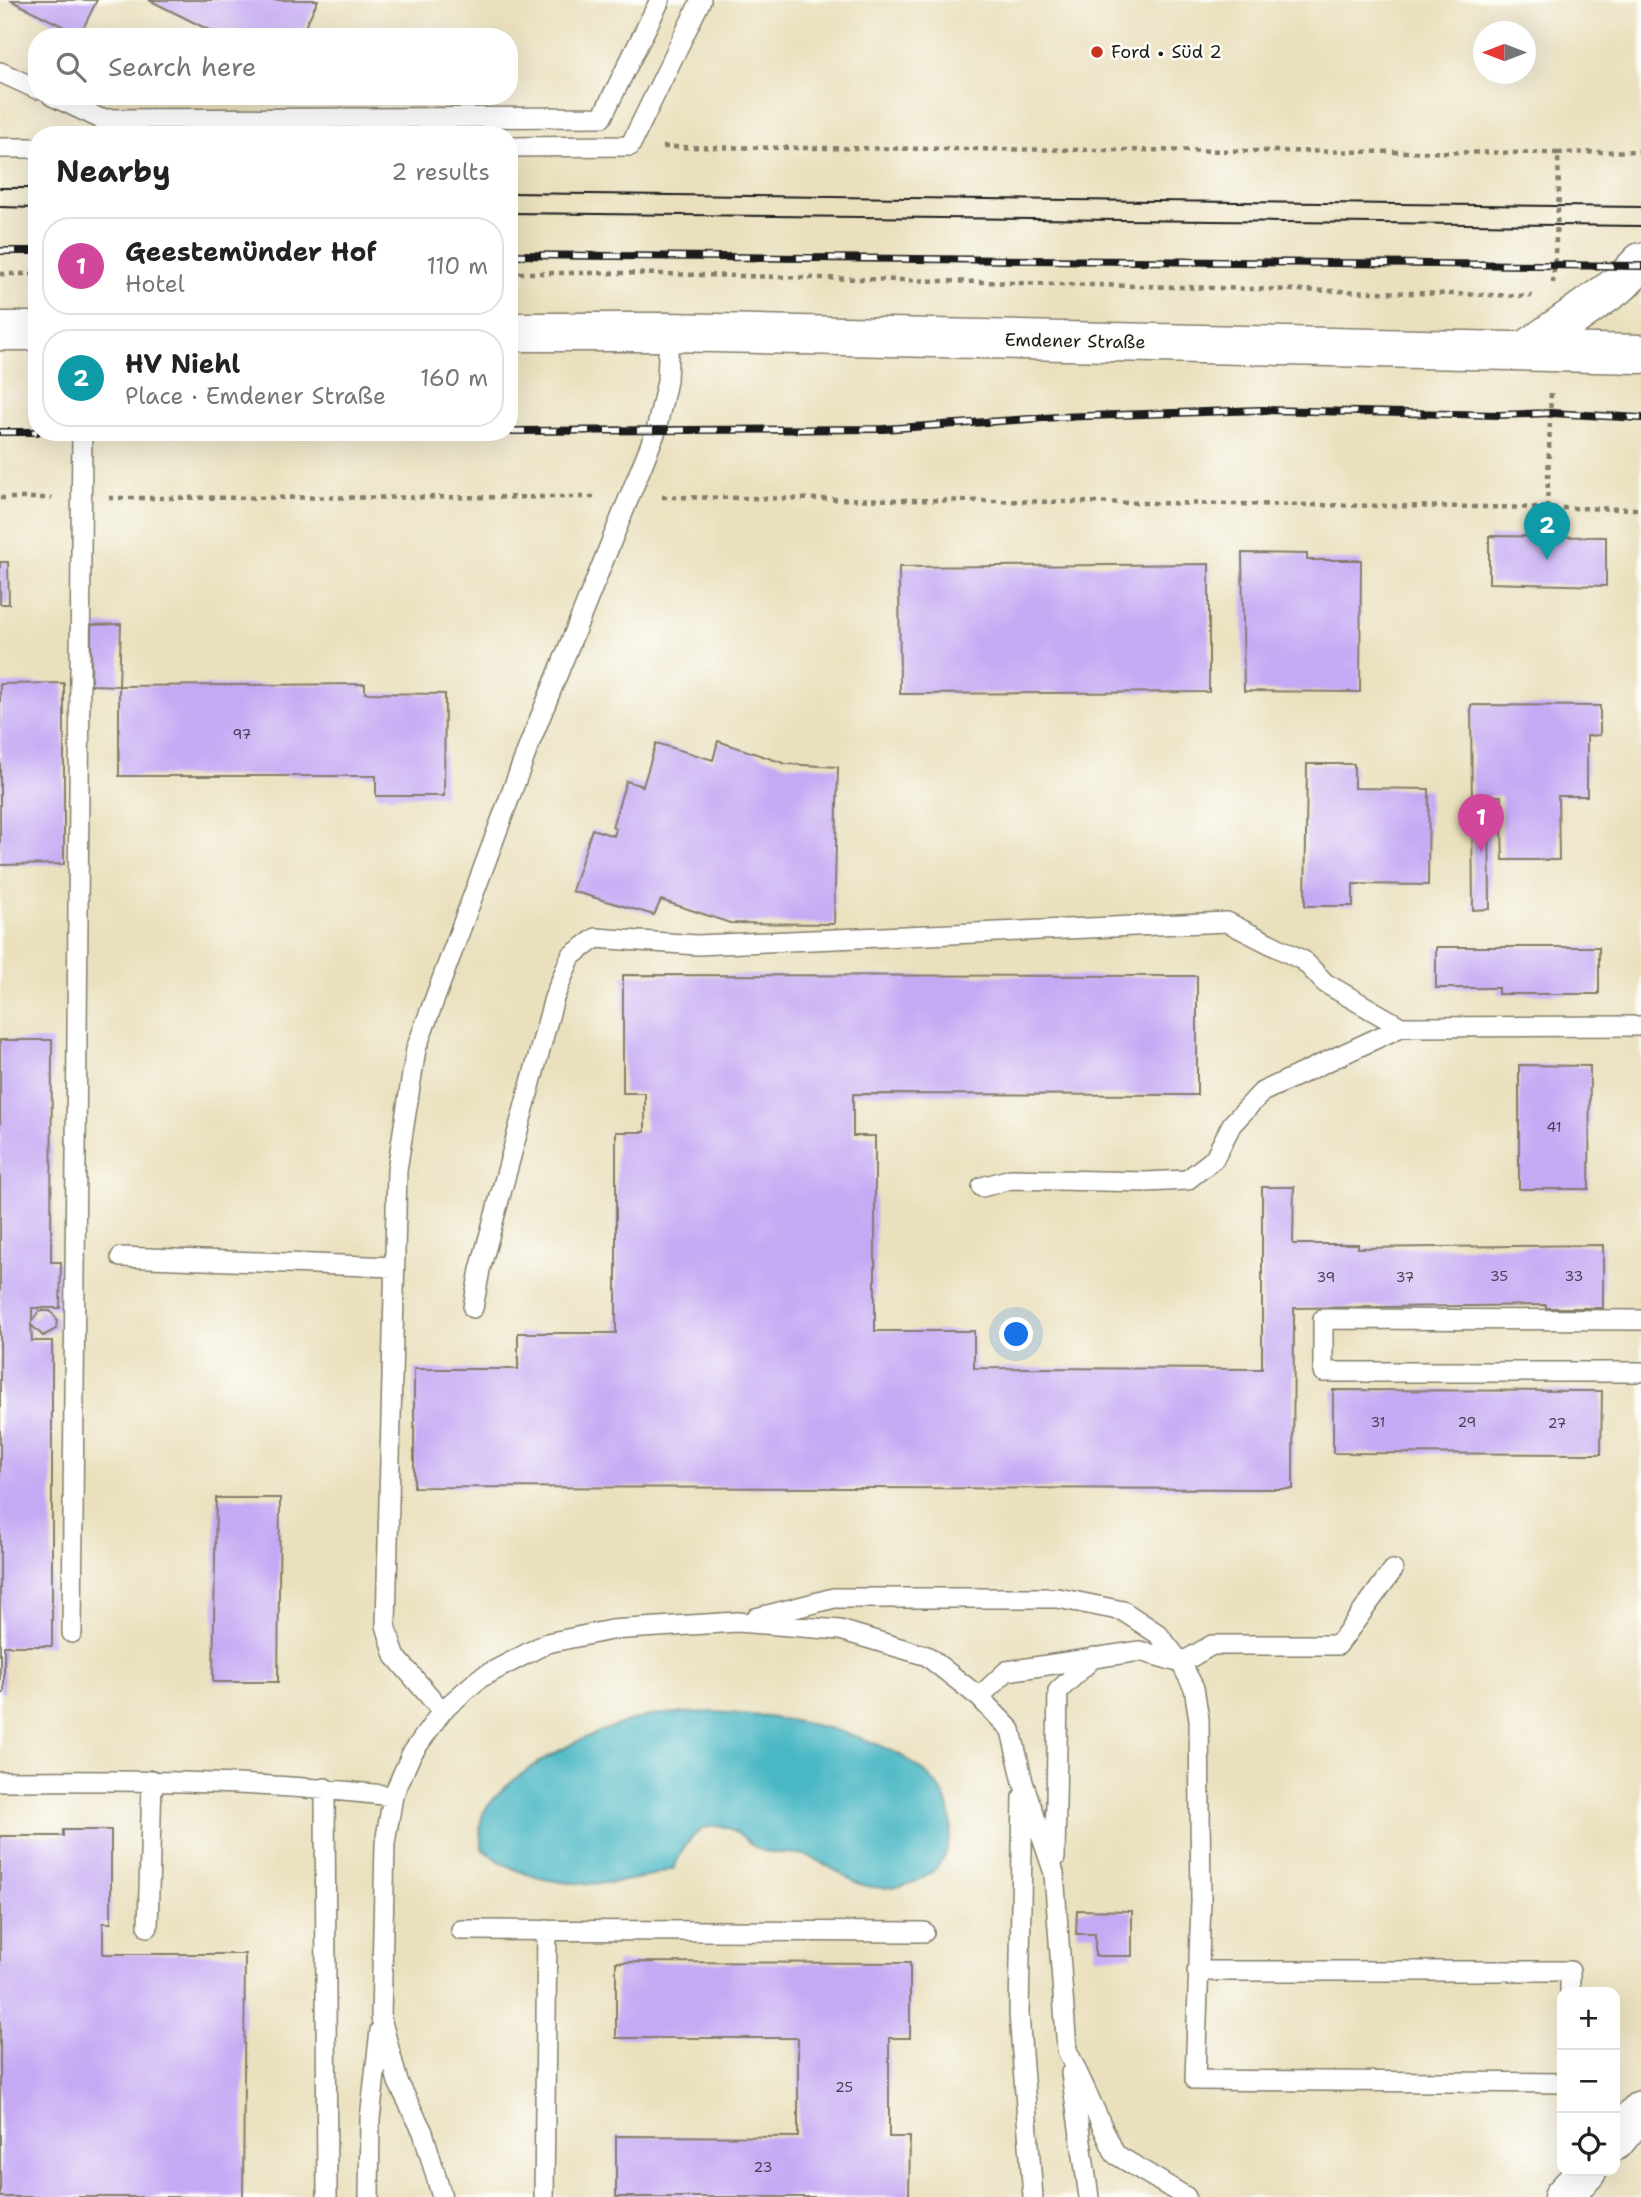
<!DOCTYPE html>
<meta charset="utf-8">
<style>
:root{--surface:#fff;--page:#f2f2f2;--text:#222;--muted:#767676;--line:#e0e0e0;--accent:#c8321e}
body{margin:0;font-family:"Shantell Sans",sans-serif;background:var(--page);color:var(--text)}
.controls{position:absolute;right:21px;bottom:21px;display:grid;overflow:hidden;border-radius:14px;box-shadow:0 7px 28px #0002}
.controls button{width:63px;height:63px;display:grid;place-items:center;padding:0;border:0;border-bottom:2px solid var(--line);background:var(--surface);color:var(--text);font:35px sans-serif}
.compass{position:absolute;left:1473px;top:21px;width:63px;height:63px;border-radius:50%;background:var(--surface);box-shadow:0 7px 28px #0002;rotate:270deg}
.you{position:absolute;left:1017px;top:1335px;width:24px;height:24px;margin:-18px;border:5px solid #fff;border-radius:50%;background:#1a73e8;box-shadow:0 0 0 10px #1a73e833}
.badge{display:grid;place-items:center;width:46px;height:46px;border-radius:50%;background:var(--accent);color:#fff;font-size:23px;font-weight:700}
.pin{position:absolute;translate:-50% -58px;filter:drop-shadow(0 2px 4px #0008)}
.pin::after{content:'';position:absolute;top:37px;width:24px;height:21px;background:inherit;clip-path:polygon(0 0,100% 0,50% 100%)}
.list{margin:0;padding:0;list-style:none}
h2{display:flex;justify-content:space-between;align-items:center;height:91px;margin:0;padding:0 28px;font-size:30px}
h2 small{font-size:23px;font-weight:400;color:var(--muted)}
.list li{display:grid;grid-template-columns:46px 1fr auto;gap:21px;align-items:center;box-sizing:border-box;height:98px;margin:0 14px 14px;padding:0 14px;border:2px solid var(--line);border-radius:28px}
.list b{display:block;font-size:26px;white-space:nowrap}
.list p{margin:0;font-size:23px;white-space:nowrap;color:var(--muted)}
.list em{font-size:23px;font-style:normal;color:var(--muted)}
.icon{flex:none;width:38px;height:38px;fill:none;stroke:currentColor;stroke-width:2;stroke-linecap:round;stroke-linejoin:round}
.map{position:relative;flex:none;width:1641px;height:2197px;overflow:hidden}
.search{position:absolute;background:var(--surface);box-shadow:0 7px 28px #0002;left:28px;top:28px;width:490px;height:77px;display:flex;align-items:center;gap:18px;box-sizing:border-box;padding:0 24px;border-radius:28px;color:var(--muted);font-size:26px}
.panel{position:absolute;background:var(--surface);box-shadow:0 7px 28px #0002;left:28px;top:126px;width:490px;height:315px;border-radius:28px}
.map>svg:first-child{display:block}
</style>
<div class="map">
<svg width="1641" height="2197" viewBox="0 0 1641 2197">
<rect width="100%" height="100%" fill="#fdfcf7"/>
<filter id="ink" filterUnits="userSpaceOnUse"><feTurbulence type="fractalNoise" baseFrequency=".0143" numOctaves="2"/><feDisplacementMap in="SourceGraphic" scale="14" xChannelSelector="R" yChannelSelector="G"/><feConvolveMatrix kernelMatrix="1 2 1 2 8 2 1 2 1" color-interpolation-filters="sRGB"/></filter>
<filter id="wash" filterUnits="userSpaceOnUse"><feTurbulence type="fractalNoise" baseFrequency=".00686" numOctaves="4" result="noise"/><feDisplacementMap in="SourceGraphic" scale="28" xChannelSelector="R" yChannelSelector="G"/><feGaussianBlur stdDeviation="1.57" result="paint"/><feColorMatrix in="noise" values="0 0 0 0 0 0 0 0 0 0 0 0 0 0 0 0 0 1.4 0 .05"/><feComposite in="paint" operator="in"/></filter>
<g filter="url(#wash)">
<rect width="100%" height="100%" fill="#eae0bd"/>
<path fill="#4ab7c5" stroke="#336a70" stroke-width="2" d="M712 1712C783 1715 985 1741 946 1852 934 1884 889 1894 860 1884 842 1877 826 1862 804 1855 790 1851 775 1855 761 1850 751 1847 745 1837 736 1832 704 1813 684 1842 674 1868 613 1890 533 1893 482 1848 480 1834 478 1819 487 1807 517 1767 591 1731 638 1719 662 1712 687 1713 712 1712Z"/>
<g id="blocks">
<path fill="#c5a9f4" d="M10 0H97L80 35Z
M149 0H318L300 37H223Z
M1489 536 1606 537V586L1489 583Z
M1242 553 1307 554V560H1361L1360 692 1244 691Z
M0 562H8L9 604H0Z
M1209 564V692L900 694 899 567Z
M121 624 119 686 91 685V625Z
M64 683V864L0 865V684Z
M365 684V693L445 694 444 796H376V776H119V686Z
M1471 705 1600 706V735L1587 736V796H1558L1559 860H1503L1501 796H1489L1490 909 1473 910Z
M718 741 786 764 838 767 834 924 730 923 661 900 654 915 572 891 592 829 614 836 616 829 612 827 626 781 643 786 656 743 713 760Z
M1307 764H1354V788L1429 789 1428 885 1353 884V906H1305Z
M1436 947H1599V994H1498V988H1436Z
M623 975 1197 976V1095L853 1094V1136H875V1331H974V1368L1262 1369V1187H1294L1293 1244H1358V1248L1603 1245V1308H1546V1305L1294 1308 1293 1489 414 1487V1369H518V1333H616V1132H645V1093H623Z
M0 1040H52L51 1262H61L60 1308H32V1321L39 1311H50L57 1319 56 1329 43 1336 31 1325 32 1341H52V1646H4V1693H0Z
M1519 1065 1590 1066 1589 1189H1519Z
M1333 1390 1602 1391 1601 1454 1333 1453Z
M216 1498H280L278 1682H213Z
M63 1830H111V1923H103V1954H245L243 2197H0V1836H63Z
M1077 1910 1132 1911V1956H1095V1934H1076Z
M616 1962 910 1963V2038H889V2137H910L909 2197H616V2136L798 2137V2038H616Z"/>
</g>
</g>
<g filter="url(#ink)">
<use href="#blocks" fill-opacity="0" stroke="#837e6c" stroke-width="2"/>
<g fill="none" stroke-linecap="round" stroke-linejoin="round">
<g stroke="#837e6c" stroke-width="22">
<path id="service" d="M0 72 37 89
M52 96 101 119 602 117 660 0
M509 147 630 146 701 0
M0 148H37
M982 1187 1011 1179 1146 1182 1187 1180 1214 1159 1232 1124 1262 1092 1401 1027 1641 1026
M121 1257 394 1267
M473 1308 480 1270 554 998 571 956 596 938 697 945 1227 922 1304 961 1325 983 1401 1027
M1641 1320 1323 1319V1372H1641
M756 1618 834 1598H1058L1123 1611 1158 1634 1181 1663 1194 1688 1199 1719 1201 1901 1195 2080 1562 2083
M72 1633 82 432
M979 1697 1007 1671 1140 1651 1181 1663 1212 1645H1338L1393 1570
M442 1711 395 1656 386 1625 397 1170 416 1049 531 740 656 431 667 381 669 332
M0 1781C131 1780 262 1781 393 1796
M325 1788 327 2197
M1023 1796 1019 2014 1033 2197
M1055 1858 1058 1691 1094 1657
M148 1927 152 1780
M461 1930 924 1932
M1197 1971H1570V1992
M1071 2073 1089 2197
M369 2197 370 2119 380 2030
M442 2197 423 2132 398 2082 381 2018 385 1843 393 1796 411 1755 442 1711 480 1678 547 1643 611 1630 737 1622 840 1630 927 1656 979 1697 1011 1730 1023 1782 1054 1873 1067 2050 1115 2154 1186 2197
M544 2197 547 1930"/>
</g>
<g stroke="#837e6c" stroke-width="41">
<path id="tertiary" d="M0 331H37
M509 332H669L1641 354
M1525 351 1621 283 1641 262"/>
</g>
<g stroke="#837e6c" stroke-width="41">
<path id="trunk" d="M1615 2141 1641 2110
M1563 2197 1587 2171"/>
</g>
<path stroke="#837e6c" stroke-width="4.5" stroke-dasharray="5 5" stroke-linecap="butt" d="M663 147 1558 153
M509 273H624L1532 296
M0 274H37
M1553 283 1559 195 1558 153 1641 151
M662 497 1641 509
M0 498H52
M109 498 598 497
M1547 508 1551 391"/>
<use href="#service" stroke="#fff" stroke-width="19"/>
<use href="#tertiary" stroke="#fff" stroke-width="38"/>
<use href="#trunk" stroke="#fff" stroke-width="38"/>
<path stroke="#1c1c1c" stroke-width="2" d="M0 188H37
M509 193 1641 207
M0 207 37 208
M509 213 1641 226"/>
<g stroke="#1c1c1c" stroke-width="8">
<path id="rail" d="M0 251H37
M509 255 1641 266
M509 431 883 429 1058 417 1261 410 1500 415 1551 413 1641 418
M0 432H37
M63 432H125"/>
</g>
<use href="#rail" stroke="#fdfcf7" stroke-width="5" stroke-dasharray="16" stroke-linecap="butt"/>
</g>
</g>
<circle fill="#c8321e" stroke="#fdfcf7" stroke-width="2.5" cx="1097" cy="52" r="7"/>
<g text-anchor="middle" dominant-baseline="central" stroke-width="5" stroke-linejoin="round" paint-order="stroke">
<g font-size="14" fill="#463f52">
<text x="242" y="734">97</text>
<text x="1554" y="1127">41</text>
<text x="1499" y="1276">35</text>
<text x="1574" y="1276">33</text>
<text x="1326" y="1277">39</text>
<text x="1405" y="1277">37</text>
<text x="1378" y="1422">31</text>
<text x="1467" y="1422">29</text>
<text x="1557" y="1423">27</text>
<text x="844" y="2087">25</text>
<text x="763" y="2167">23</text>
</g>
<g font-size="18" fill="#1c1c1c" stroke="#fdfcf7" text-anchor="start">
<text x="1111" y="52">Ford • Süd 2</text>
</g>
<g font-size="18" fill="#1c1c1c" stroke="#fdfcf7">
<text transform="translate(1075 341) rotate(1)">Emdener Straße</text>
</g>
</g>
</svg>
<div class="controls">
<button>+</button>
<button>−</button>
<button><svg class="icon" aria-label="locate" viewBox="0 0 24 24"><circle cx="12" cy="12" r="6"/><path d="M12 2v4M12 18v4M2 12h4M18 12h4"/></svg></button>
</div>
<svg class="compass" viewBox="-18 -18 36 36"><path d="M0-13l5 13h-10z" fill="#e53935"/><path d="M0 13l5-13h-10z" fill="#767676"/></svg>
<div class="you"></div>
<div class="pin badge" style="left:1481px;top:852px;background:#d1479c">1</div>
<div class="pin badge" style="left:1547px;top:560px;background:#0f9aa8">2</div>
<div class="search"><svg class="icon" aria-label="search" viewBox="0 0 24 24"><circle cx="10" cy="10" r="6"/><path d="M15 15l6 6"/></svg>Search here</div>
<section class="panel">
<h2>Nearby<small>2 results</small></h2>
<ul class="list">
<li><span class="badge" style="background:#d1479c">1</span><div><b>Geestemünder Hof</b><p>Hotel</p></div><em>110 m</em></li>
<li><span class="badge" style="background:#0f9aa8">2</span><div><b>HV Niehl</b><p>Place · Emdener Straße</p></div><em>160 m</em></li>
</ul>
</section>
</div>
